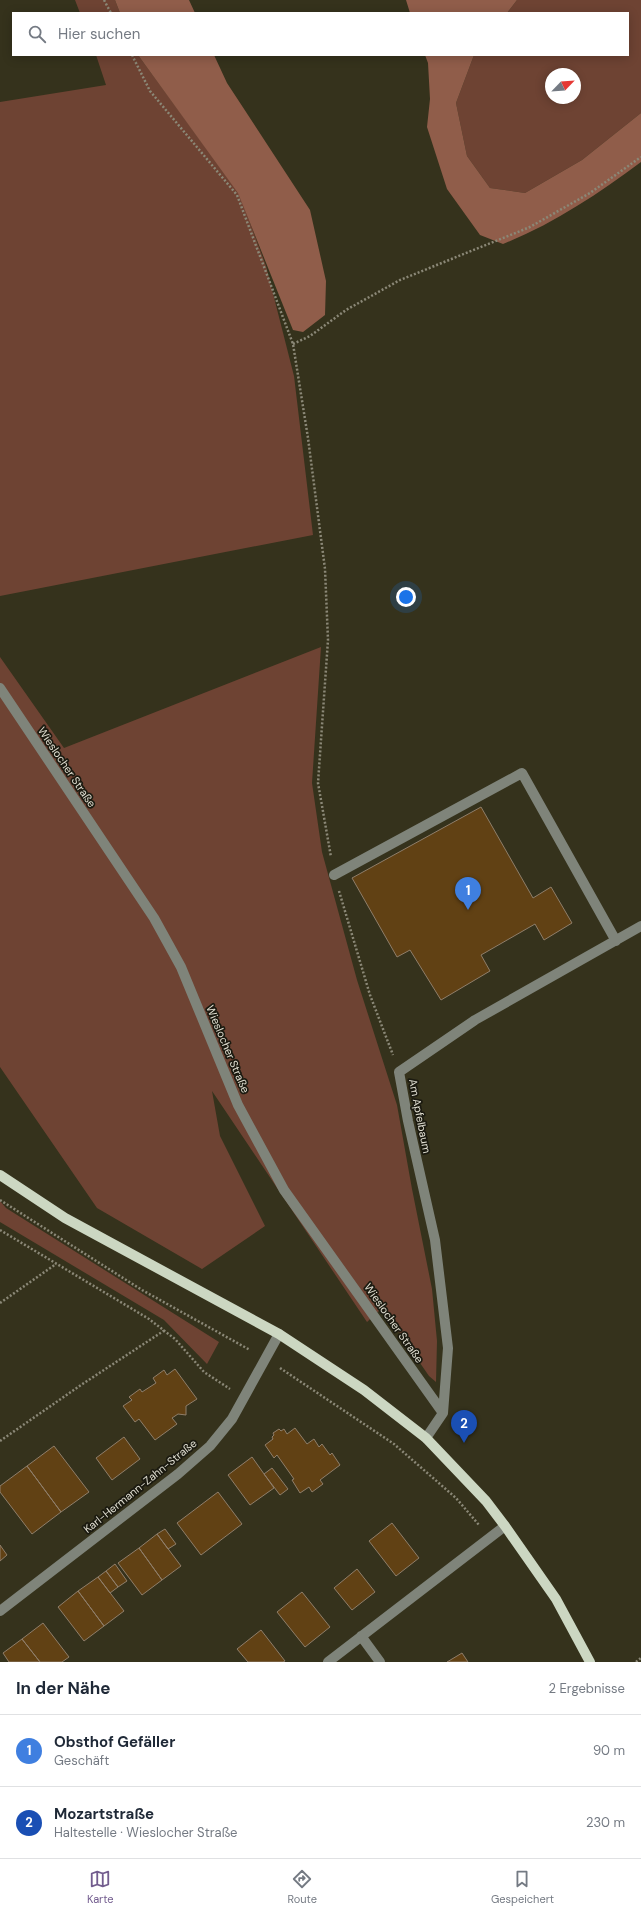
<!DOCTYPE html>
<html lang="de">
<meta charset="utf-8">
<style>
:root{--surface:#fff;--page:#f2f2f3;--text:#1f2937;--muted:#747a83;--line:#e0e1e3;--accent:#725c8e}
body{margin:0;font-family:"DM Sans",sans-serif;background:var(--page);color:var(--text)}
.compass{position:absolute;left:545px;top:68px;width:36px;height:36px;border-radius:50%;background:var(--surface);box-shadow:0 2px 10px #0003;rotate:65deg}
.you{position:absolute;left:406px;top:597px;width:14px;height:14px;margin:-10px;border:3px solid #fff;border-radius:50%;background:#1a73e8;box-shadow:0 0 0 6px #1a73e833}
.badge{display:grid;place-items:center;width:26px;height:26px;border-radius:50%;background:var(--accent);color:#fff;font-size:13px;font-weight:700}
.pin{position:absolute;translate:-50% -33px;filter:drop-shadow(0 1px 2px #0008)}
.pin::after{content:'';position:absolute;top:21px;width:14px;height:12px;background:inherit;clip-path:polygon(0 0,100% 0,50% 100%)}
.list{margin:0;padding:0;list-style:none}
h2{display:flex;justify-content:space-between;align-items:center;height:52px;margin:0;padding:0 16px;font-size:17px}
h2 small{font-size:13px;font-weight:400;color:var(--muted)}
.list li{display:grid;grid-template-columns:26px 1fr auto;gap:12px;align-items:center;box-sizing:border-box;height:72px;padding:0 16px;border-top:1px solid var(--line)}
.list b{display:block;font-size:15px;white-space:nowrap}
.list p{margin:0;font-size:13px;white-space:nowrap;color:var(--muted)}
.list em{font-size:13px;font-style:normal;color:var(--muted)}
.icon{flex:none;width:22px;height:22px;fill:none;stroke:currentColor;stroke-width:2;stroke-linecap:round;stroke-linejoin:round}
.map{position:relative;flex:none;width:641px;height:1662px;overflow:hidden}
.search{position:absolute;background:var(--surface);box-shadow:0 2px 10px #0003;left:12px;right:12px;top:12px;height:44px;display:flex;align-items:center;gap:10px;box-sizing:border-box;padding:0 14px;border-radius:0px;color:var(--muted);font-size:15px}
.sheet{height:196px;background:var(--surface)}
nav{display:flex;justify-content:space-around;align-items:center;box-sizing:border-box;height:56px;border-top:1px solid var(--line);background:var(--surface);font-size:11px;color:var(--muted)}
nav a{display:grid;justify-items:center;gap:2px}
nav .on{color:var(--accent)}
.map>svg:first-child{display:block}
</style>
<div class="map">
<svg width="641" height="1662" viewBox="0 0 641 1662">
<rect width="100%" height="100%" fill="#35321c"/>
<path fill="#6e4333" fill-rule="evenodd" d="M75 0H115L120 13H80Z
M517 0H641V113L582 160 525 193 490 188 467 156 456 103 474 55H628V13H507ZM551 74H575V98H551Z
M96 55H138L239 193 266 266 294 376 313 535 0 596V102L106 85Z
M321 647 312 783 322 852 357 980 397 1105 412 1189 432 1289 437 1341 436 1382 429 1376 382 1308 367 1322 212 1091 220 1136 265 1226 202 1269 97 1208 0 1067V657L64 748Z
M0 1201 6 1208 219 1342 207 1364 164 1320 0 1222Z"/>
<path fill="#905d4a" d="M115 0H189L195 13H120Z
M406 0H517L507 13H410Z
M138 55H214L227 83 310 210 326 281 325 315 303 332 293 330 238 193Z
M425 55H474L456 103 467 156 490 188 525 193 582 160 641 113V162C598 194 553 224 503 244L480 235 447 189 427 127 430 99 428 63Z"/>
<path fill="#614114" stroke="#8f7e6a" d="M481 807 533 898 551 887 572 923 544 940 535 924 481 955 490 971 441 1000 410 950 397 957 352 878Z
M175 1369 197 1399 186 1406V1415L178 1414 172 1418 177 1424 155 1440 139 1419 135 1422 123 1406 132 1400 129 1397 140 1389 142 1392 156 1383 153 1378 164 1370 167 1375Z
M295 1428 307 1444 314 1439 319 1447 322 1444 330 1455 332 1453 340 1465 320 1480 323 1484 312 1492 309 1487 300 1493 292 1480 294 1479 277 1455 274 1458 265 1445 273 1439 272 1437 274 1435 273 1433 279 1429 281 1431 284 1429 287 1434Z
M124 1437 140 1459 112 1480 96 1458Z
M54 1446 89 1492 61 1512 27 1466Z
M252 1457 274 1488 250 1505 228 1475Z
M27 1466 61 1512 32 1534 0 1492V1486Z
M272 1468 288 1489 280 1495 264 1474Z
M218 1492 242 1524 201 1555 177 1523Z
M392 1523 419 1558 396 1576 369 1541Z
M165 1529 176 1544 168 1549 157 1534Z
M157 1534 181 1566 162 1580 139 1548Z
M0 1545 7 1555 0 1561Z
M139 1548 162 1580 142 1595 118 1563Z
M115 1564 127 1581 118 1587 106 1571Z
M357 1569 375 1592 352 1610 334 1588Z
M106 1571 118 1587 110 1593 98 1577Z
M98 1577 124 1611 104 1626 78 1591Z
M78 1591 104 1626 84 1641 58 1607Z
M302 1592 330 1627 305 1647 277 1612Z
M43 1623 69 1657 62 1662H40L22 1639Z
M261 1630 285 1661 283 1662H248L237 1649Z
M22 1639 40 1662H9L3 1653Z
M462 1653 468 1662H447Z"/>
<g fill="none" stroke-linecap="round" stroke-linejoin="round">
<path stroke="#8b8877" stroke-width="2.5" stroke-dasharray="2 2" stroke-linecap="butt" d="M104 0 111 13
M132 55 150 91 237 195 293 344 308 438 325 569 328 640 318 783 331 857
M293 344 310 336 346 310 400 280 530 227 590 193 641 157
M339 891 370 995 393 1055
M0 1200 142 1290 250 1350
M0 1230 149 1319 175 1339 204 1372 230 1389
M0 1303 56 1264
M280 1368 394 1444 456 1498 479 1525
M0 1441 81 1385 165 1330
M636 1662 641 1658"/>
<path stroke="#7f847a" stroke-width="10" d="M0 688 154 918 181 967 238 1105 284 1190 443 1413
M334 875 522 773 616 941
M426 1438 443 1413 448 1348 435 1240 408 1121 399 1072 475 1020 641 926
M0 1611 178 1474 210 1446 232 1419 279 1334
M361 1636 380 1662
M328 1662 505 1526"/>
<path stroke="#ccd7c2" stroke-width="10" d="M0 1175 65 1218 279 1334 364 1390 426 1438 486 1501 505 1526 556 1599 590 1662"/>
</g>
<g text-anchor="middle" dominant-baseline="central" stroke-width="3.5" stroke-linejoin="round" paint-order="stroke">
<g font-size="11" fill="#e1dfd2" stroke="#1b1a10">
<text transform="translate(67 767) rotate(56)">Wieslocher Straße</text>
<text transform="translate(228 1049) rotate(67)">Wieslocher Straße</text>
<text transform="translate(420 1116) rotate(79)">Am Apfelbaum</text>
<text transform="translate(394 1323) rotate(55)">Wieslocher Straße</text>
<text transform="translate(140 1486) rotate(-39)">Karl-Hermann-Zahn-Straße</text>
</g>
</g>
</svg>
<svg class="compass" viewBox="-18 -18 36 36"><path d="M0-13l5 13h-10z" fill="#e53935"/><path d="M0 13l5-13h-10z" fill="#747a83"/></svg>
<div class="you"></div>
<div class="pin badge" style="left:468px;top:910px;background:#3f7fe0">1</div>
<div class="pin badge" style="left:464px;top:1443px;background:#1a4fb4">2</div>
<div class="search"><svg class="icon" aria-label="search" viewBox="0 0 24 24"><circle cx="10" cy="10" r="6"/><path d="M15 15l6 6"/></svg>Hier suchen</div>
</div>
<section class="sheet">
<h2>In der Nähe<small>2 Ergebnisse</small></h2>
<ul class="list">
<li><span class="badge" style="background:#3f7fe0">1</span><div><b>Obsthof Gefäller</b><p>Geschäft</p></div><em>90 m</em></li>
<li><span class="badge" style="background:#1a4fb4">2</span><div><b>Mozartstraße</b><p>Haltestelle · Wieslocher Straße</p></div><em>230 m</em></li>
</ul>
</section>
<nav>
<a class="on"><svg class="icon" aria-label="map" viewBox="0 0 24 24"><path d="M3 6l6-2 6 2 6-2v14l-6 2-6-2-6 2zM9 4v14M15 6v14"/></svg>Karte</a>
<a><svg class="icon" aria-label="directions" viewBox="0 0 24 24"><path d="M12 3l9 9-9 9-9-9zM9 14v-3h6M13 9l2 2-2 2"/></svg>Route</a>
<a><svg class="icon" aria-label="saved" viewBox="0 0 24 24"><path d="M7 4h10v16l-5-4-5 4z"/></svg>Gespeichert</a>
</nav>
